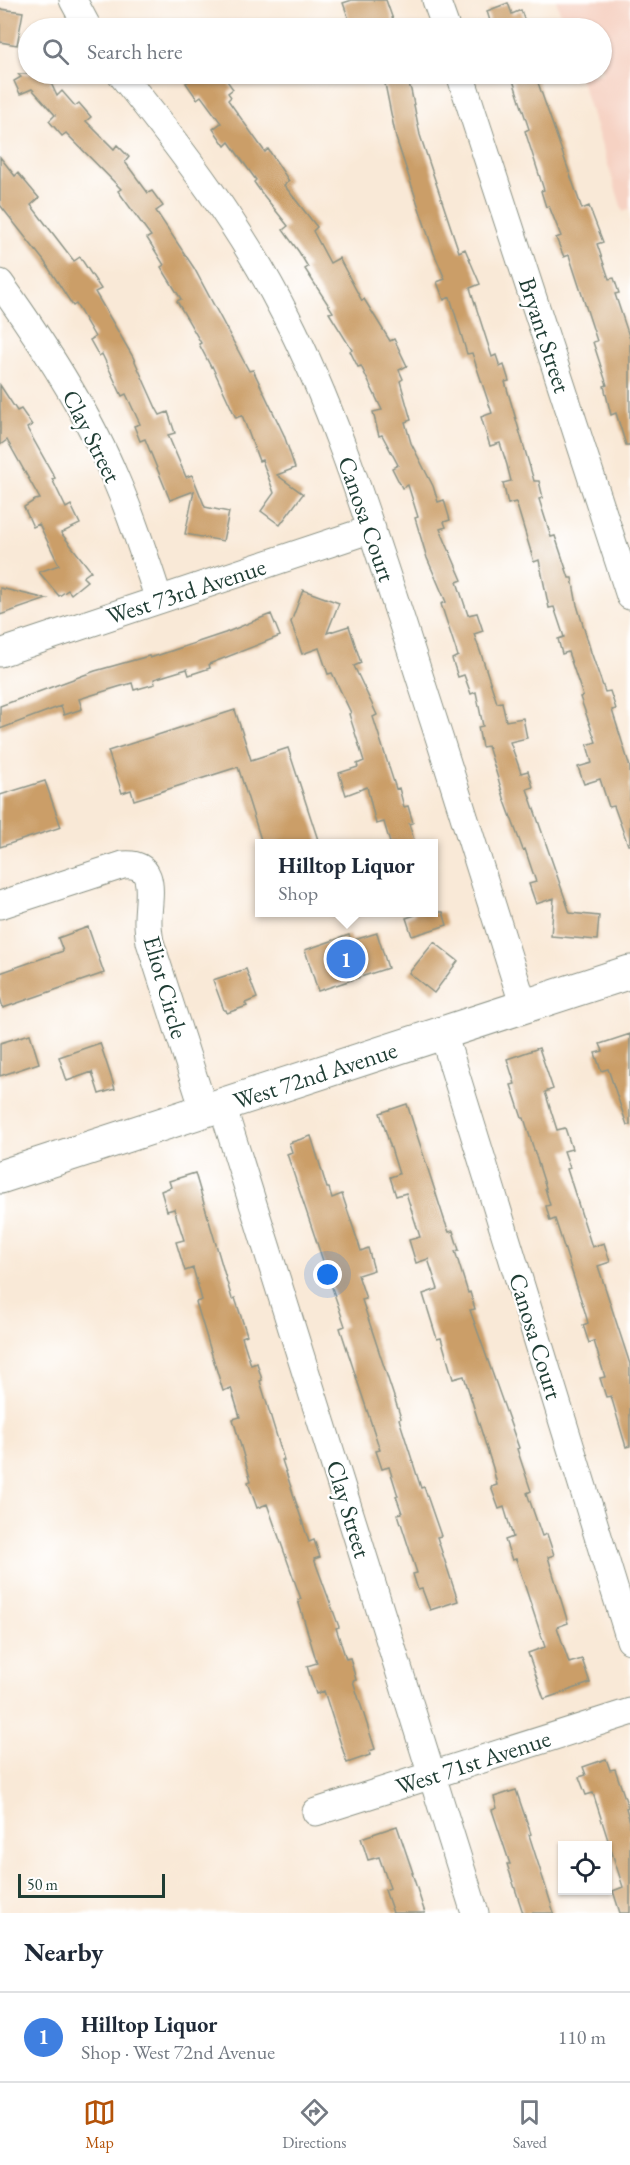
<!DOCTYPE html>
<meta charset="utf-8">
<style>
:root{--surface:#fff;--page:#f6f6f7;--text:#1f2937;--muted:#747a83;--line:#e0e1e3;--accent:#b45309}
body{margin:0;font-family:"EB Garamond",serif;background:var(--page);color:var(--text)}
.controls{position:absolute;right:18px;bottom:18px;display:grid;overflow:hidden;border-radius:0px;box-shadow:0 2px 4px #0004}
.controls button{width:54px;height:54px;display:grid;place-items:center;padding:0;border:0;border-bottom:2px solid var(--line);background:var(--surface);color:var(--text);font:30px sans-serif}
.scale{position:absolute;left:18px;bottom:15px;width:147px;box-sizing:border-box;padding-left:6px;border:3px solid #1f3d34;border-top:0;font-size:16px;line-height:21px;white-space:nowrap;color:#1f3d34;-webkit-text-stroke:4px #fff;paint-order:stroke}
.you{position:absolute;left:328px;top:1275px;width:21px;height:21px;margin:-15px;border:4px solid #fff;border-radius:50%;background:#1a73e8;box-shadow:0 0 0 9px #1a73e833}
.badge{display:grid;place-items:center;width:39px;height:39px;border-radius:50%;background:var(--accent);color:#fff;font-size:20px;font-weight:700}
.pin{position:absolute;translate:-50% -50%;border:3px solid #fff;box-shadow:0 2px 6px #0006}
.popup{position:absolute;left:255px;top:839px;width:183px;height:78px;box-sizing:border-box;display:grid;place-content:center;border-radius:0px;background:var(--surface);filter:drop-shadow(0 2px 4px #0005);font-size:20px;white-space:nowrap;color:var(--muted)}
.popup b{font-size:22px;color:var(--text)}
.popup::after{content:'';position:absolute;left:50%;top:100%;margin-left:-12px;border:12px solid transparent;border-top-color:var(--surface)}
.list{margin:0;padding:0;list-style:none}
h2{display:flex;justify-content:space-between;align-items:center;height:78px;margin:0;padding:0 24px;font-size:26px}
h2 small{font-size:20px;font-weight:400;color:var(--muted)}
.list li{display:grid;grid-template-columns:39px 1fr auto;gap:18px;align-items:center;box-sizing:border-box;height:90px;padding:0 24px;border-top:2px solid var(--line)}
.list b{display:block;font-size:22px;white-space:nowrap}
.list p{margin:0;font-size:20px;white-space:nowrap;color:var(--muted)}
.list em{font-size:20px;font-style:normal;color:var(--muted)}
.icon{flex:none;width:33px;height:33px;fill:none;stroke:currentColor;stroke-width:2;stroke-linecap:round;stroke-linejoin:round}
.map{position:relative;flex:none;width:630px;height:1913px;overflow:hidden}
.search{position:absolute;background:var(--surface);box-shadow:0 2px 4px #0004;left:18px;right:18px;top:18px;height:66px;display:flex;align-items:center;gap:15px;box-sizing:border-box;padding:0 21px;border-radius:33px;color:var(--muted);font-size:22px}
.sheet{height:168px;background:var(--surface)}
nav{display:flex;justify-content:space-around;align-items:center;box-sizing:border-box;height:84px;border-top:2px solid var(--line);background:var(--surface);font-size:16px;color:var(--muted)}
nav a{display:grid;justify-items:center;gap:3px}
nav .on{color:var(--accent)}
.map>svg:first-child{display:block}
</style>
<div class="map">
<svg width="630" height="1913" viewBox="0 0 630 1913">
<rect width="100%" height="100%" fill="#fff"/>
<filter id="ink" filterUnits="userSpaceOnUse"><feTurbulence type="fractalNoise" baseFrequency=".0167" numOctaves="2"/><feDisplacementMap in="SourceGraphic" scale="12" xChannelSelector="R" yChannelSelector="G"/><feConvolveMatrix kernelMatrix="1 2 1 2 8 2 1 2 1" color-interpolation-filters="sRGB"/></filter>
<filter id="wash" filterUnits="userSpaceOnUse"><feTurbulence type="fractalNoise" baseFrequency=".008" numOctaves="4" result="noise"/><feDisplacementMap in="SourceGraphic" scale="24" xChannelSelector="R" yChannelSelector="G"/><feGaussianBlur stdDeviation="1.35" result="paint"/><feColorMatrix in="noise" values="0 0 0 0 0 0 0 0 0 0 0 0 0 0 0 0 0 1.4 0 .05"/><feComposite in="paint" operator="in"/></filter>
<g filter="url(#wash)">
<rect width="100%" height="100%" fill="#f9e9d7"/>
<path fill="#f6d2c3" d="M556 0H630V209L623 212 579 74H602V28H565Z"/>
<g id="blocks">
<path fill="#cb9e68" d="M352 0H386L396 28H361L358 19 350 22 343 3Z
M508 3 512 14 521 10 527 28H476V27L490 21 487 11Z
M0 9 23 12 17 45 0 42Z
M18 74H69L50 81 57 96 62 91 75 106 79 103 91 117 86 121 114 149 117 145 129 157 125 162 148 193 152 191 163 206 156 211 194 268 249 371 253 370 284 435 295 468 277 475 303 494 280 525 261 511 274 493 262 460 259 461 242 415 236 418 212 366 211 367 199 344 201 343 177 301 181 299 161 267 164 265 147 238 151 236 118 191 121 189 66 133 62 136 49 121 55 115 32 89 20 94 14 81 21 77Z
M199 74H222L233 89 228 93 231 97 228 100 265 152 268 149 289 181 284 185 317 227 313 231 330 263 339 258 362 301 364 299 390 341 394 339 407 366 399 370 403 379 400 381 411 420 405 422 411 443 433 486 438 502 444 500 450 520 444 522 446 527 440 529 462 580 457 582 468 615 477 613 483 631 474 634 482 657 497 703 502 702 506 721 523 718 527 738 510 742 521 773 528 771 533 787 527 789 570 913 599 916 597 940 551 936 554 898 536 904 529 884 536 882 525 849 523 850 505 801 488 746 482 747 478 727 483 726 476 692 471 694 464 675 458 677 452 659 458 656 441 604 446 602 427 558 415 518 418 517 408 485 402 488 392 468 398 465 382 435 379 436 373 412 382 410 361 366 358 367 350 351 352 350 329 313 333 312 305 269 308 267 299 252 283 230 288 226 261 192 254 182 256 180 229 142 225 146 213 129 221 123 201 96 197 99 186 83Z
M383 74H405L411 90 420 135 459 252 465 249 480 284 470 288 492 357 496 355 500 367 504 365 509 381 505 382 534 481H539L543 498 539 499 551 537 555 536 569 578H572L577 605 591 652 605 692 610 691 616 709 612 710 630 767V845H628L614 806 609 807 600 779 584 784 578 767 592 763 587 745 596 742 580 697 583 696 568 652 562 654 558 639 564 637 554 607 549 608 539 560 534 562 516 502 508 504 503 483 511 481 507 465 500 443 490 446 481 417 492 413 472 353 467 354 450 297 444 300 437 282 445 279 434 253 396 138Z
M511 74H535L582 209 589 206 603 242 597 244 609 279 614 278 619 293 615 294 630 339V445H626L616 413 611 415 604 386 607 385 593 342 597 341 569 255 564 257 556 238 561 236 549 206 546 207 541 191 544 190 525 131 529 129Z
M0 157 15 176 18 173 39 198 31 205 74 261 80 257 101 289 95 292 133 357 156 408 160 415 168 412 175 433 168 435 186 477 192 475 205 507 229 512 223 541 185 534 194 491 170 500 145 439 140 441 134 426 140 424 126 394 122 396 102 354 99 356 90 340 95 337 76 304 73 306 44 261 0 205Z
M0 385 17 411 21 409 32 425 27 428 55 478 52 479 66 508 71 505 80 524 61 533 91 571 83 577 87 581 71 594 68 590 59 596 39 572 59 565 39 524 33 527 24 507 35 500 40 499 7 440 0 445Z
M0 588 47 599 0 615Z
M303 590 339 603 327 633 349 626 361 663 354 666 377 715 373 717 396 789 399 788 404 807 408 806 413 823 409 824 415 843H390L384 822 376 824 367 787 346 795 339 773 358 767 357 764 364 761 349 714 351 713 332 673 328 674 319 648 302 654 291 622Z
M271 614 280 636 209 664 210 668 189 675 187 669 154 679 155 684 134 690 132 683 118 687 79 699 82 709 64 715 61 706 0 729V706L95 671 149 656 150 658 225 633Z
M235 710 251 760 288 748 319 843H262L238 767 134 800 131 790 122 793 108 751Z
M45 781 61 827 0 847V795Z
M414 912H443L447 925 412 936 406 918 415 915Z
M88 927 104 973 3 1008 0 998V973L63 951 58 938Z
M377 933 388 968 318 991 305 950 349 935 351 941Z
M434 942 458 961 434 993 409 973Z
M246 969 257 998 245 1003 247 1006 227 1013 226 1010H224L213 980Z
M30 1034 39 1063 0 1076V1043Z
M630 1034V1125H627L608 1069 601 1071 595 1053 603 1051 600 1044Z
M100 1043 115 1089 99 1094 92 1072 67 1081 59 1057Z
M539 1048 553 1089 545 1092 557 1130 565 1128 572 1149 564 1151 570 1168 567 1169 592 1247 604 1243 610 1262 598 1266 630 1364V1446L626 1447 611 1396 606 1397 600 1378 605 1377 594 1341 589 1343 583 1325 588 1323 585 1312 555 1219 550 1221 546 1206 550 1205 545 1188H546L524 1118H522L511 1085 515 1084 507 1059Z
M407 1104 445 1222 449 1232 453 1231 459 1250 455 1251 468 1293 470 1292 475 1309 470 1310 519 1448 517 1449 531 1491 527 1493 542 1536 547 1534 554 1555 548 1557 568 1623 557 1627 569 1663 582 1659 590 1683 544 1699 528 1653 545 1647 516 1559 512 1560 505 1540 513 1537 504 1507 499 1509 491 1487 497 1485 493 1468 464 1376 453 1379 441 1338 437 1339 423 1294 438 1289 428 1259 416 1263 409 1240 420 1237 406 1193 396 1196 390 1177 399 1174 380 1113Z
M311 1136 327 1188H329L332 1198 342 1194 361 1251 368 1248 374 1270 358 1275 366 1299 362 1300 401 1418 399 1419 421 1488 424 1487 441 1536 437 1537 458 1601 430 1610 422 1589 418 1590 413 1574 417 1573 398 1514 402 1513 396 1496H398L389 1467 382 1469 376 1451 380 1450 340 1328 345 1326 287 1154 292 1152 289 1143Z
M195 1173 232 1299 235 1298 247 1335 242 1337 251 1365 257 1363 262 1380 260 1381 284 1460H282L309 1542 314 1540 320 1557 314 1559 339 1627 336 1628 346 1659 350 1658 356 1680 353 1681 375 1749 369 1751 370 1755 347 1763 324 1691 316 1694 307 1666 317 1663 298 1600 301 1599 267 1504 257 1508 248 1482 251 1481 233 1419 240 1417 231 1388 223 1391 196 1302 202 1300 193 1268 185 1271 176 1242 184 1240 174 1209 167 1211 161 1191 171 1187 169 1181Z
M606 1759 610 1770 615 1769 628 1807 626 1808 630 1822V1913H620L613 1891 623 1887 593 1793 586 1795 579 1777 586 1775 583 1767Z
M516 1790 531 1834 529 1835 554 1913H523L507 1864H510L492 1810 497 1808 494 1797Z
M397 1826 413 1873H412L425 1913H393L385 1890 390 1888 379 1857 368 1860 361 1838Z"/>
</g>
</g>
<g filter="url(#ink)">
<use href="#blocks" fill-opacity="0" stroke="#8c9386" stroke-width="1.5"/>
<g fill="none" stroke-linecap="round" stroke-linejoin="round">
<g stroke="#8c9386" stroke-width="29">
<path id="minor" d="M73 0 88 28
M436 0 446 28
M121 74C182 150 242 228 286 316 335 412 367 516 401 619 443 748 483 877 524 1007
M460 74 630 596
M0 283C43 343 88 412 116 480 133 519 146 560 159 600
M0 653 372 529
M0 905 123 865C160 861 147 901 148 923 148 929 149 936 150 942L204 1110
M443 1033 630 1640
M222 1105 475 1913
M316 1812 630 1712"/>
</g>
<g stroke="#8c9386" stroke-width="35">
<path id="major" d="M0 1177 630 972"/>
</g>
<use href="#minor" stroke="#fff" stroke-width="27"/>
<use href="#major" stroke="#fff" stroke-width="33"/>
</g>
</g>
<g text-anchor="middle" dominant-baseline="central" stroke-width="4.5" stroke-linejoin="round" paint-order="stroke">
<g font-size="24" fill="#1f3d34" stroke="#fff">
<text transform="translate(545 335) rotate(72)">Bryant Street</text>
<text transform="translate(92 436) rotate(63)">Clay Street</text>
<text transform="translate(367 519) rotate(71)">Canosa Court</text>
<text transform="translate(186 591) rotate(-18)">West 73rd Avenue</text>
<text transform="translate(166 987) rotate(74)">Eliot Circle</text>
<text transform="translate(315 1075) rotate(-18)">West 72nd Avenue</text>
<text transform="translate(536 1336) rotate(73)">Canosa Court</text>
<text transform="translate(349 1509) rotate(73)">Clay Street</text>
<text transform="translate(473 1762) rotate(-18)">West 71st Avenue</text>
</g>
</g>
</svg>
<div class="controls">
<button><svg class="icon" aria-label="locate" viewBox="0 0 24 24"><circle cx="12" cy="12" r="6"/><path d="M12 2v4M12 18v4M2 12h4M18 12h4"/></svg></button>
</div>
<div class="scale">50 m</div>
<div class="you"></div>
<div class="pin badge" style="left:346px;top:959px;background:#3f7fe0">1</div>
<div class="popup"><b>Hilltop Liquor</b>Shop</div>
<div class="search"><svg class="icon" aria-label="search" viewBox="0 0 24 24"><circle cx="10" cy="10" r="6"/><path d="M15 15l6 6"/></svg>Search here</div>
</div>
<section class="sheet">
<h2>Nearby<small></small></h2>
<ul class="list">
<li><span class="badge" style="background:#3f7fe0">1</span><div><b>Hilltop Liquor</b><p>Shop · West 72nd Avenue</p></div><em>110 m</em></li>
</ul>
</section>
<nav>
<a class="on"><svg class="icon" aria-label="map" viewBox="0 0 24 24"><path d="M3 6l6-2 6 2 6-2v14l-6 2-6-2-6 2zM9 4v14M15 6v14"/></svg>Map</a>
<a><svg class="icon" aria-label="directions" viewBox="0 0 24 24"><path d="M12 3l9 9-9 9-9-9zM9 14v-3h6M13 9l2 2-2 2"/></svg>Directions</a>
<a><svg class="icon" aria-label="saved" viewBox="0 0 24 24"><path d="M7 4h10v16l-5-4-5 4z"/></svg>Saved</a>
</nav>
